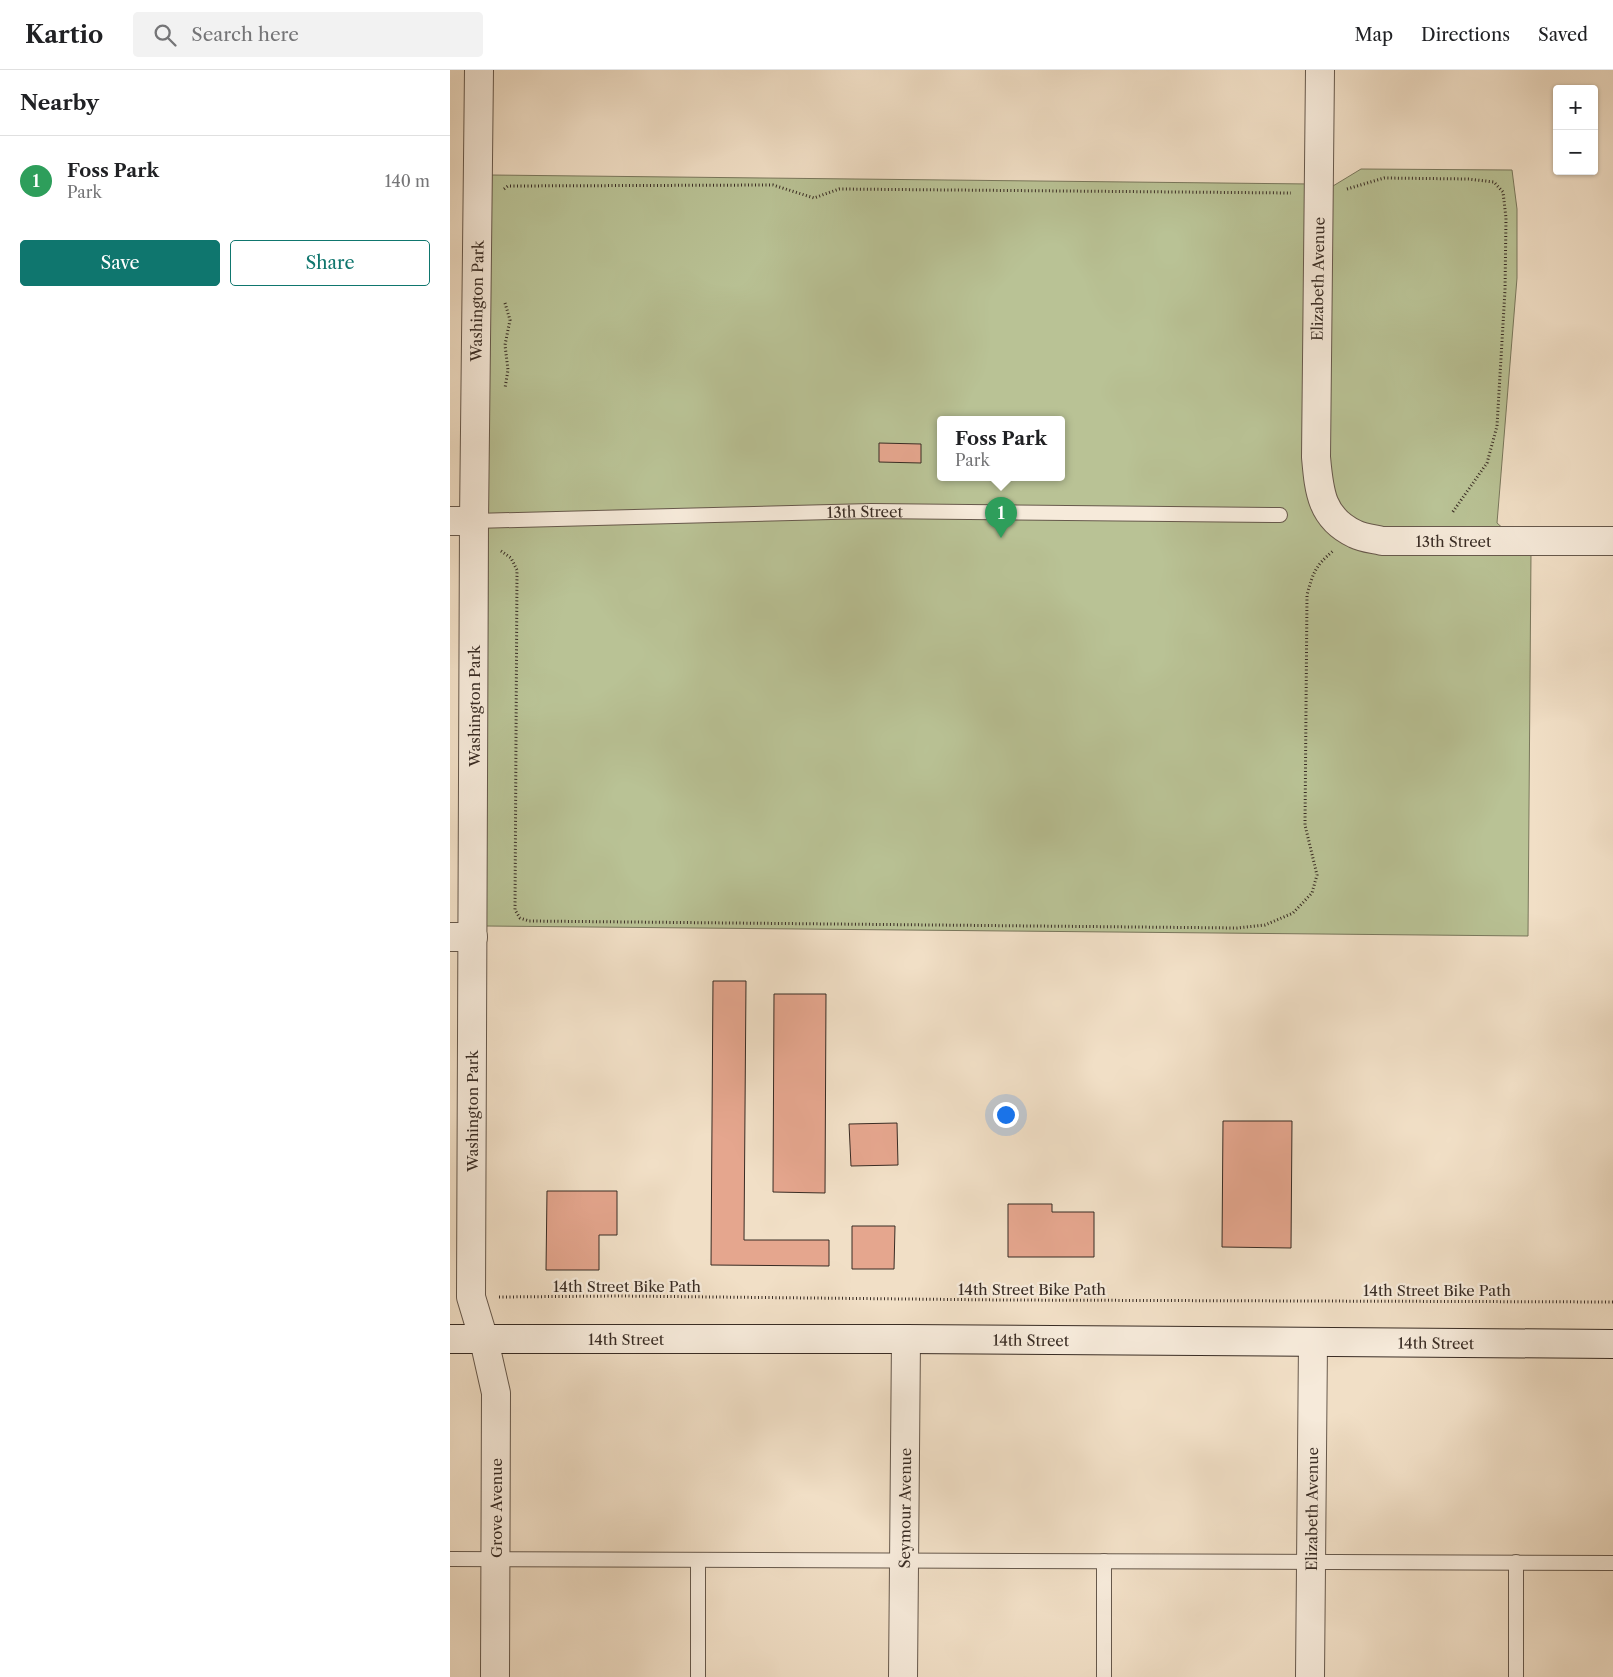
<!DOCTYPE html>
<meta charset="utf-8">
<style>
:root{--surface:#fff;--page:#f2f2f2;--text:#202124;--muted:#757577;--line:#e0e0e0;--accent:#0f766e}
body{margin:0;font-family:"Libre Caslon Text",serif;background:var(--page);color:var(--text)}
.controls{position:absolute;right:15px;top:15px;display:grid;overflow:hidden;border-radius:5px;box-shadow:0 1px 4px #0004}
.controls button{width:45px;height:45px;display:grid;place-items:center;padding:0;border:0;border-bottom:1px solid var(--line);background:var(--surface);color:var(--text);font:25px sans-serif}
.you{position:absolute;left:555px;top:1044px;width:18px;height:18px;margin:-12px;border:4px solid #fff;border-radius:50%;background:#1a73e8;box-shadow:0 0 0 8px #1a73e833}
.badge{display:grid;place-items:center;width:32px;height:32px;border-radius:50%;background:var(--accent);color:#fff;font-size:16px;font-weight:700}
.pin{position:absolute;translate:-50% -41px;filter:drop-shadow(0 1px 2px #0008)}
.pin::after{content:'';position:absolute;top:26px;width:18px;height:15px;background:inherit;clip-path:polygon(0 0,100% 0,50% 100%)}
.popup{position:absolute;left:487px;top:346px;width:128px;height:65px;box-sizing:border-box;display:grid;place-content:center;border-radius:5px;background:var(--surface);filter:drop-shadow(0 1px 4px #0005);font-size:16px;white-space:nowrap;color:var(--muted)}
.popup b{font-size:19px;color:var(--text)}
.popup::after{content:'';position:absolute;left:50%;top:100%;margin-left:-10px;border:10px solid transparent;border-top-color:var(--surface)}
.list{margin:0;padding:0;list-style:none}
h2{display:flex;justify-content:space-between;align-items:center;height:65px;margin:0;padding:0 20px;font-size:21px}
h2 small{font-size:16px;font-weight:400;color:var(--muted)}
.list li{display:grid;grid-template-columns:32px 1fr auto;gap:15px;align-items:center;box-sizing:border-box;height:90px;padding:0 20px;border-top:1px solid var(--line)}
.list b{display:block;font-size:19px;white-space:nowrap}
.list p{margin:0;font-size:16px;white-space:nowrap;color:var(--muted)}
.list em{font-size:16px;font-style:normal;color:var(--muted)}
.actions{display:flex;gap:10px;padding:15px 20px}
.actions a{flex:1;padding:11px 0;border:1px solid var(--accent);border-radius:5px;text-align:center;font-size:18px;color:var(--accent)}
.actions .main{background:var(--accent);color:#fff}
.icon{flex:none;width:28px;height:28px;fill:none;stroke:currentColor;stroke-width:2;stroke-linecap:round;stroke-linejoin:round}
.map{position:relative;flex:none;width:1163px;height:1607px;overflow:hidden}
header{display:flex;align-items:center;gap:30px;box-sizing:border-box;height:70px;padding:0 25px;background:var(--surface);border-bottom:1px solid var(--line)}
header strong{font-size:24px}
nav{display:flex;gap:28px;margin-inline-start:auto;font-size:18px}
.search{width:350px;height:45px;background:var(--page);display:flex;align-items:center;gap:12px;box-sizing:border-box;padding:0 18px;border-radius:5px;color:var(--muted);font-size:19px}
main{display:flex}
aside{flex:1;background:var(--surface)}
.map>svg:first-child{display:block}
</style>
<header>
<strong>Kartio</strong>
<div class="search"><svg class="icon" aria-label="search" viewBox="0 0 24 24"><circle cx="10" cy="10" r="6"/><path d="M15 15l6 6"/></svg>Search here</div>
<nav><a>Map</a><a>Directions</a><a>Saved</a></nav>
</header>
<main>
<aside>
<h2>Nearby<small></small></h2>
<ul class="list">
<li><span class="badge" style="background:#2e9e5b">1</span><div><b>Foss Park</b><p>Park</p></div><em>140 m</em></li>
</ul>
<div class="actions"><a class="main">Save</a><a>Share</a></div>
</aside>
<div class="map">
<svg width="1163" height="1607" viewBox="0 0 1163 1607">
<rect width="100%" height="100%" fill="#f1dfc6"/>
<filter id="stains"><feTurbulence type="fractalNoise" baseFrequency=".004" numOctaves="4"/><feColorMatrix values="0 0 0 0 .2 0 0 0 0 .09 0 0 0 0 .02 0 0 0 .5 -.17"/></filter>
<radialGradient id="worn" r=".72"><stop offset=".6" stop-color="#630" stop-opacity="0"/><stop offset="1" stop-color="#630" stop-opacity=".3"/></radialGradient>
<path fill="#b9c295" stroke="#79775c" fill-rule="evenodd" d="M911 99 1062 100 1067 139V208L1047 453 1081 483 1078 866 36 856 40 105 860 114 883 116ZM491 349H611V407H491Z"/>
<path fill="#e5a68e" stroke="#392c24" d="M429 373 471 374V393L429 392Z
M263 911H296L294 1170H379V1196L261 1195Z
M324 924H376L375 1123 323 1122Z
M773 1051H842L841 1178 772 1177Z
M447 1053 448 1095 401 1096 399 1054Z
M97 1121H167V1165H149V1200H96Z
M558 1134H602V1142H644V1187H558Z
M402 1156H445L444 1199H402Z"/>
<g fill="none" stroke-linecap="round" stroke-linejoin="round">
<g stroke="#67594c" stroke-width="16">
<g id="lane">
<path id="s1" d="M24 451 421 441 830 445"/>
<path d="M0 1489 1163 1493"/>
<path d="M654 1491V1607"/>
<path d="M248 1607V1490"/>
<path d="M1066 1607V1492"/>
</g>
</g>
<g stroke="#67594c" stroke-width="30">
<g id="street">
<path d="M29 0 24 451 21 1227 34 1270 46 1323 45 1607"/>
<path id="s2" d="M870 0 866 387C869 421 871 448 905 464 913 468 924 469 932 471H1163"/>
<path d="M0 451H24"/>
<path d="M0 867H23"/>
<path id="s3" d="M453 1607 456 1269"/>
<path id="s4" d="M860 1607 863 1272"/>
</g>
</g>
<g stroke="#392c24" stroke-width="30">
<g id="secondary">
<path id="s5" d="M0 1269H456L1163 1274"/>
</g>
</g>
<path stroke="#392c24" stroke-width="3" stroke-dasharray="1 2.5" stroke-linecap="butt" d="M54 119 58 116 323 115 364 128 389 119 841 123
M897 119 934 108 1018 109 1044 112 1053 122 1056 148 1055 220 1047 356 1037 393 1002 443
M55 233 60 250 55 275 58 300 55 318
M51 481 61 488 67 500 65 840 70 848 79 851 787 858 815 855 843 843 862 823 867 805 855 755 857 525C863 503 865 496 883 481
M49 1227 169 1226 552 1230 1163 1232"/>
<use href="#lane" stroke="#f6eada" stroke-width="14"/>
<use href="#street" stroke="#f6eada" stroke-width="28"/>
<use href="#secondary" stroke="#f6eada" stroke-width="28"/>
</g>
<g text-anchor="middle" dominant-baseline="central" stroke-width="4.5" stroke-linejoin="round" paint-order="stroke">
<g font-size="15" fill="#392c24" stroke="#f6eada">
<text transform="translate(868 209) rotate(-89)">Elizabeth Avenue</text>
<text transform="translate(27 231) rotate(-89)">Washington Park</text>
<text stroke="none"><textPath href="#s1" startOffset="391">13th Street</textPath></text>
<text stroke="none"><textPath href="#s2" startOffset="578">13th Street</textPath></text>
<text transform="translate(24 636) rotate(-90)">Washington Park</text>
<text transform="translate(22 1041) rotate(-90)">Washington Park</text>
<text x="177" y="1216">14th Street Bike Path</text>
<text x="582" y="1219">14th Street Bike Path</text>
<text x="987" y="1220">14th Street Bike Path</text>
<text stroke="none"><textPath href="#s5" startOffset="176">14th Street</textPath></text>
<text stroke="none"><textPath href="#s5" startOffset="581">14th Street</textPath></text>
<text stroke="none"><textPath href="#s5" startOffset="986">14th Street</textPath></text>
<text transform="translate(46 1438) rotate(-90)">Grove Avenue</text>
<text stroke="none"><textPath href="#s3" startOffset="169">Seymour Avenue</textPath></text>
<text stroke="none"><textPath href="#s4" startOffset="168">Elizabeth Avenue</textPath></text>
</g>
</g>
<rect width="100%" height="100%" filter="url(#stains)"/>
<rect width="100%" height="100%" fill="url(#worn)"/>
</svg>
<div class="controls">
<button>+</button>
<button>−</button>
</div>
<div class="you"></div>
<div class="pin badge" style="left:551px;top:468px;background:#2e9e5b">1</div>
<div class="popup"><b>Foss Park</b>Park</div>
</div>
</main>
